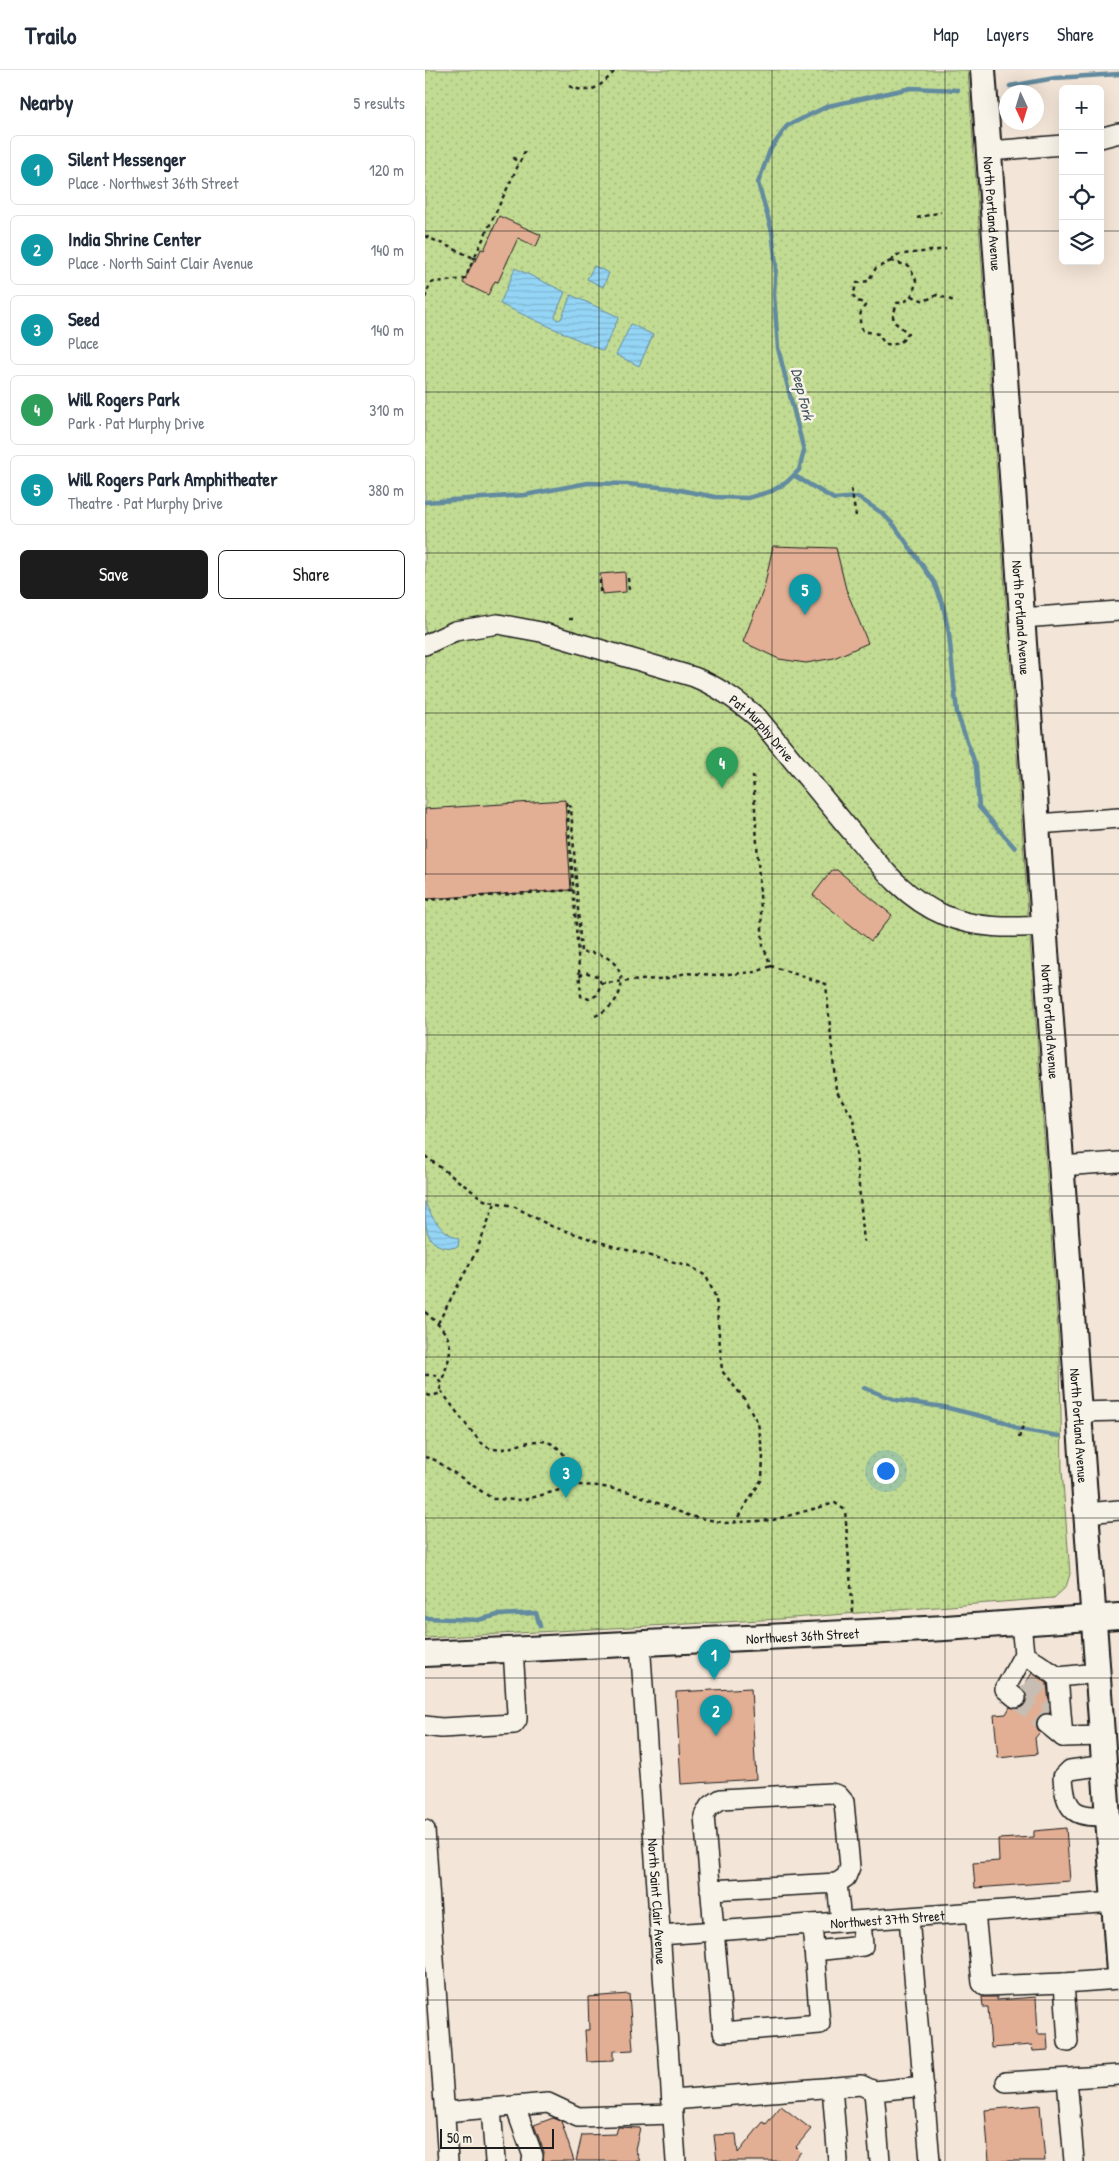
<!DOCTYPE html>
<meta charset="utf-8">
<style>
:root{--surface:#fff;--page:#f6f6f7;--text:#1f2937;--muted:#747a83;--line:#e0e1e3;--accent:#1c1c1c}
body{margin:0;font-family:"Patrick Hand",sans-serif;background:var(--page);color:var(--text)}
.controls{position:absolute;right:15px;top:15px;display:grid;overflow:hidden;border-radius:8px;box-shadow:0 5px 20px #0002}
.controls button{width:45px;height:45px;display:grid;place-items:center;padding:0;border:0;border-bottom:1px solid var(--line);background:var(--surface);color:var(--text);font:25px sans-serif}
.compass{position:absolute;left:574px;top:15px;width:45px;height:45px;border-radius:50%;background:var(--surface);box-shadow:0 5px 20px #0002;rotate:176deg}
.scale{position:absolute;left:15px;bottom:12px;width:114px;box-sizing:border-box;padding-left:5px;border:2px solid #1c1c1c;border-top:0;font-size:14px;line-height:18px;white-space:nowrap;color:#1c1c1c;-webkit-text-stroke:4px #f7f3e8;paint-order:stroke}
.you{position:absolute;left:460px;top:1400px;width:18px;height:18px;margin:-12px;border:4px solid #fff;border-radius:50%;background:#1a73e8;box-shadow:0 0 0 8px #1a73e833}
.badge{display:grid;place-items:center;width:32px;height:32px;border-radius:50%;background:var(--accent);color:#fff;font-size:16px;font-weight:700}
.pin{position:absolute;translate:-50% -41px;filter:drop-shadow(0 1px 2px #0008)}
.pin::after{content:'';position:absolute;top:26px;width:18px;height:15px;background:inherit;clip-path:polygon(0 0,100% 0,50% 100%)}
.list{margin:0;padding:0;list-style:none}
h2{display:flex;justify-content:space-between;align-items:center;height:65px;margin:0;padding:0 20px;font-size:21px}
h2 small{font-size:16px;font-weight:400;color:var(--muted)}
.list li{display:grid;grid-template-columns:32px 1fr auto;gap:15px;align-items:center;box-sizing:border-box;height:70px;margin:0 10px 10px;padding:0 10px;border:1px solid var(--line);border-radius:8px}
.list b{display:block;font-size:19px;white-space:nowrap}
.list p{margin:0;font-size:16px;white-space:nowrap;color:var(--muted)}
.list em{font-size:16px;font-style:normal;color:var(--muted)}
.actions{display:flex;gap:10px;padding:15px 20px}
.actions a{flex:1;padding:11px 0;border:1px solid var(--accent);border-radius:8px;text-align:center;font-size:18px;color:var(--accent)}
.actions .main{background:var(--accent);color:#fff}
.icon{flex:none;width:28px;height:28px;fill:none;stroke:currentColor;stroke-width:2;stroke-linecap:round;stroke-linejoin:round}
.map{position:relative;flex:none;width:694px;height:2091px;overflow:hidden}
header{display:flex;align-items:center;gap:30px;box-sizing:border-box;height:70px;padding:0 25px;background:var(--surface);border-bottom:1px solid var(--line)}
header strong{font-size:24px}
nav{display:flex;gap:28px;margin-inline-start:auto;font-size:18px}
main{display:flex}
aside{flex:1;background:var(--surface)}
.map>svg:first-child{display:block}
</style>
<header>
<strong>Trailo</strong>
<nav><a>Map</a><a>Layers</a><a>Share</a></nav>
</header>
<main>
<aside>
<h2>Nearby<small>5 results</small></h2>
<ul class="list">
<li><span class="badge" style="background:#0f9aa8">1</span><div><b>Silent Messenger</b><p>Place · Northwest 36th Street</p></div><em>120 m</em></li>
<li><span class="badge" style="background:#0f9aa8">2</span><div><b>India Shrine Center</b><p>Place · North Saint Clair Avenue</p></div><em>140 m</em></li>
<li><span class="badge" style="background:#0f9aa8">3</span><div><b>Seed</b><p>Place</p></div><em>140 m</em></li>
<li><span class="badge" style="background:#2e9e5b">4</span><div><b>Will Rogers Park</b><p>Park · Pat Murphy Drive</p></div><em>310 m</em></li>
<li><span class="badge" style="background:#0f9aa8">5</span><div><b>Will Rogers Park Amphitheater</b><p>Theatre · Pat Murphy Drive</p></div><em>380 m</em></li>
</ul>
<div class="actions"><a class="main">Save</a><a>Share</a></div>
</aside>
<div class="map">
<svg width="694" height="2091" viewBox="0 0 694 2091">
<defs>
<pattern id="park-dots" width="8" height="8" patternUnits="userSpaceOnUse" patternTransform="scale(1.25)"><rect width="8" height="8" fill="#c1db92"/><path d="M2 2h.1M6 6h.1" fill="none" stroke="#a5bb7d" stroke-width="1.8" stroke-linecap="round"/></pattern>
<pattern id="water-rules" width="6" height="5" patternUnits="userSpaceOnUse" patternTransform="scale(1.25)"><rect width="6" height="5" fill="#94d5f6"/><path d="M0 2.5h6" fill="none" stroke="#7fb6d2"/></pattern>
</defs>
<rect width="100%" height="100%" fill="#f3e5d7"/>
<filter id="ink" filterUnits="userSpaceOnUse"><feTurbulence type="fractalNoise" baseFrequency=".02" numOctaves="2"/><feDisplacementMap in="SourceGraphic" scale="10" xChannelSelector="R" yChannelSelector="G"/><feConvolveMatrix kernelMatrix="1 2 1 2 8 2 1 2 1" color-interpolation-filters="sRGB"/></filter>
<g filter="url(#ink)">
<path fill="url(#park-dots)" stroke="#6e7c57" d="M0 0H543L635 1289 637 1400 645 1504 641 1517 629 1528 355 1549 0 1568Z"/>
<path fill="url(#water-rules)" stroke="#648b9f" d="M169 196 184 203 178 217 162 209Z
M90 198 140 222 130 246 132 250 136 249 146 225 194 247 178 281 75 234Z
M206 254 228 265 214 296 191 285Z
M0 1132C7 1150 16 1161 34 1169L33 1177C0 1181 0 1159 0 1132Z"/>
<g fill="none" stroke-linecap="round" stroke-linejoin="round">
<path stroke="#648b9f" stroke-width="4.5" d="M585 16 630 8 694 4
M370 406 409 429 433 427 457 443 469 455 509 512 518 535 524 564 532 643 551 696 554 737 590 778
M0 432 100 425 163 413 202 414 245 418 290 427 323 428 347 421 362 412 374 400 379 381 353 278 349 224 351 195 347 161 333 113 345 80 362 56 403 36 486 18 533 20
M439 1318 471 1330 519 1337 580 1352 593 1359 634 1366
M0 1548 53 1550 73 1545 111 1543 115 1556"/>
</g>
<path fill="#e2af95" stroke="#1c1c1c" d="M74 146 116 165 111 177 93 168 73 212 70 211 63 225 38 213 49 190 51 191 56 179 59 180Z
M348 476 411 478 421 519 443 573 409 588 381 593 354 589 318 572 339 518Z
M200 502 201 522 177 524 175 504Z
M140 730 146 820 0 829V739Z
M407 800H412L467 845 446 871 388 825Z
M607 1603 622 1613 625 1643 618 1644 611 1652 615 1662 610 1668 612 1684 573 1688 569 1645 581 1644 585 1637 594 1639 599 1635 602 1624 597 1619Z
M326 1618 331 1709 256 1714 251 1622Z
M641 1758 645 1811 550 1818 548 1793 574 1791 573 1769 609 1767V1761Z
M204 1924 208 1980 188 1981V1991L162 1992 160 1960H164L163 1927Z
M557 1927H572V1930L611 1927 613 1964H622L623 1980 608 1981 607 1975 566 1978 563 1937H558Z
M615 2035 620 2091H564L560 2040Z
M356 2036 386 2059 371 2077 376 2082 368 2091H292L289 2065 311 2064 313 2083 338 2052 341 2054Z
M128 2048 136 2051 149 2091H118L119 2082 109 2055Z
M193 2057 215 2058 210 2079 215 2091H151L157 2065 191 2064Z"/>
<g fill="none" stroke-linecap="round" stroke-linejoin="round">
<path stroke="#c8bdb2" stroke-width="19" stroke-dasharray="19 9" stroke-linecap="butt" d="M601 1612 629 1636
M591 1628 622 1654"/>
<g stroke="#1c1c1c" stroke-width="22">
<g id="minor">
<path d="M675 68 694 63"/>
<path d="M564 81 638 75"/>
<path d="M597 548 694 541"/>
<path id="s1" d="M0 575 30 561 73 554 116 562 269 607C294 617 313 631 333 648 362 683 391 719 420 754 449 788 476 827 519 845 551 859 586 858 620 856"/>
<path d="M612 754 694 748"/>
<path d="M636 1096 694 1092"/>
<path d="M654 1342 694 1341"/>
<path d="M662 1443 694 1440"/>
<path id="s2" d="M215 1572 251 2091"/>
<path d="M599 1584 633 1607"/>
<path d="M591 1628 580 1619 599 1584 596 1553"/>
<path d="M622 1654 638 1667 678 1666"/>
<path d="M0 1656 16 1658 89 1654 92 1650V1643L88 1579"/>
<path d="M638 1667 633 1607 673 1603"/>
<path d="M680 1695 645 1700 638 1707C640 1741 650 1749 683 1745"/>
<path d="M0 1760 23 2091"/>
<path d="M412 1813 416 1852"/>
<path d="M285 1820 412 1813 421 1807 425 1797 419 1732 413 1725 406 1723 296 1729 284 1737 279 1746 298 1962 395 1954 387 1854"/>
<path d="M550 1843 557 1913 560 1916 639 1913"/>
<path d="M484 1848 505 2091"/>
<path id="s3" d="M235 1865 689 1832"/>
<path d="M389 1881 438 1876 436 1851"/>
<path d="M643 1972 639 1913 694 1909"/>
<path d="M642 2009 649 2091"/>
<path d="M581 2012 694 2005"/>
<path d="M407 2017 413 2091"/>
<path d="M247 2030 436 2015 449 2021"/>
<path d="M90 2036 108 2086 107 2091"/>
<path d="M66 2038 70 2091"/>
<path d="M20 2042 123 2033 153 2047 248 2044"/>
<path d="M455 2091 449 2021 499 2016"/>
</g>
</g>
<g stroke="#1c1c1c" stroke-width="28">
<g id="major">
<path id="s4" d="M558 0 694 1902"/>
<path id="s5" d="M0 1584 520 1558 694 1546"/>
</g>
</g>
<path stroke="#1c1c1c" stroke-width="2.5" stroke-dasharray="4 4" stroke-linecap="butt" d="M144 16C168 26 175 16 191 0
M89 87 92 95
M492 148 516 142
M0 166 49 188 100 81
M466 191 484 196 491 210C489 223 486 232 472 233L468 246 469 252 483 263C477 274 471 275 460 274L453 264 438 261C434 252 433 244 440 236L439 233 432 231 428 225 432 213 443 211 451 198Z
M466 191 472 185 521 179
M487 226 499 231 512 225 529 231
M0 228 5 214 9 212 40 209 49 188H52
M426 419 431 446
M203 508 204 520
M175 510V523
M144 549H148
M328 705 338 876 346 896 401 914 411 1020 428 1048 439 1172
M142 732 156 926 164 929 172 925 176 913 172 906 160 902 154 906
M143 735 146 737 156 883C200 878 213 927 170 946
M0 830 148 820
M176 913 245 908 260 903 291 905 331 902 346 896
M0 1086 59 1130 88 1136 126 1156 190 1177 265 1196 281 1206 291 1228 297 1301 318 1327 333 1353 338 1385 337 1409 310 1452
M0 1242C29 1268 30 1274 17 1310
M13 1253 52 1180 70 1133
M0 1305H11L17 1314 13 1324 6 1326 0 1324
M16 1321C25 1332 52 1372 62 1377 85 1388 111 1356 135 1380 147 1392 142 1404 139 1419
M594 1368 599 1352
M0 1387 10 1390 68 1429 99 1430 152 1415 174 1416 205 1422 265 1446 300 1453 348 1450 410 1433 420 1440 428 1543"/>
<use href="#minor" stroke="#f7f3e8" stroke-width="19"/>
<use href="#major" stroke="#f7f3e8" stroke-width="24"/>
</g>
</g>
<path fill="none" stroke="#1c1c1c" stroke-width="1" stroke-opacity="0.55" d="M174 0V2091M347 0V2091M520 0V2091M0 161H638M675 161H694M0 322H694M0 483H694M0 643H694M0 804H694M0 965H694M0 1126H694M0 1287H694M0 1448H694M0 1608H694M0 1769H694M0 1930H694"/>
<g text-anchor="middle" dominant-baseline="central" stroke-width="5" stroke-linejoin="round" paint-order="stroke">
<g font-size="14" fill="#1c1c1c" stroke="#f7f3e8">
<text stroke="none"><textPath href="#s4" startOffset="144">North Portland Avenue</textPath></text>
<text stroke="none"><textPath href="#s4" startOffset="549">North Portland Avenue</textPath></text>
<text stroke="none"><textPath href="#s1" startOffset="366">Pat Murphy Drive</textPath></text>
<text stroke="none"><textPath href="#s4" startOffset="954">North Portland Avenue</textPath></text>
<text stroke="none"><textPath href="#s4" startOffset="1359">North Portland Avenue</textPath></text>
<text stroke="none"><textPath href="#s5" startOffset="378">Northwest 36th Street</textPath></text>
<text stroke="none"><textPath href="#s2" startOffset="260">North Saint Clair Avenue</textPath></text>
<text stroke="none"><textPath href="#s3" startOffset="228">Northwest 37th Street</textPath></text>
</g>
<g font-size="15" font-style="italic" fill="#40545d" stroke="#f7f3e8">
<text transform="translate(378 324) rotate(76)">Deep Fork</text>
</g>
</g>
</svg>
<div class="controls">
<button>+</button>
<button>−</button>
<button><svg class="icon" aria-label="locate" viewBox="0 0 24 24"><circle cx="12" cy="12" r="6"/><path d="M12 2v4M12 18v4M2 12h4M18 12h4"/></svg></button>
<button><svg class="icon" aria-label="layers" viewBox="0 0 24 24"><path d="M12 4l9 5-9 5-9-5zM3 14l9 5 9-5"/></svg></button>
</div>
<svg class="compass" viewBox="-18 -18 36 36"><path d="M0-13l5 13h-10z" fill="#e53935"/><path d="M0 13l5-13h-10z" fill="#747a83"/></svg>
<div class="scale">50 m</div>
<div class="you"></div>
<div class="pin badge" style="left:289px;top:1610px;background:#0f9aa8">1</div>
<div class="pin badge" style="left:291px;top:1666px;background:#0f9aa8">2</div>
<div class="pin badge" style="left:141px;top:1428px;background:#0f9aa8">3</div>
<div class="pin badge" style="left:297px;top:718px;background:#2e9e5b">4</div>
<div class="pin badge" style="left:380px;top:545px;background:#0f9aa8">5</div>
</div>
</main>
